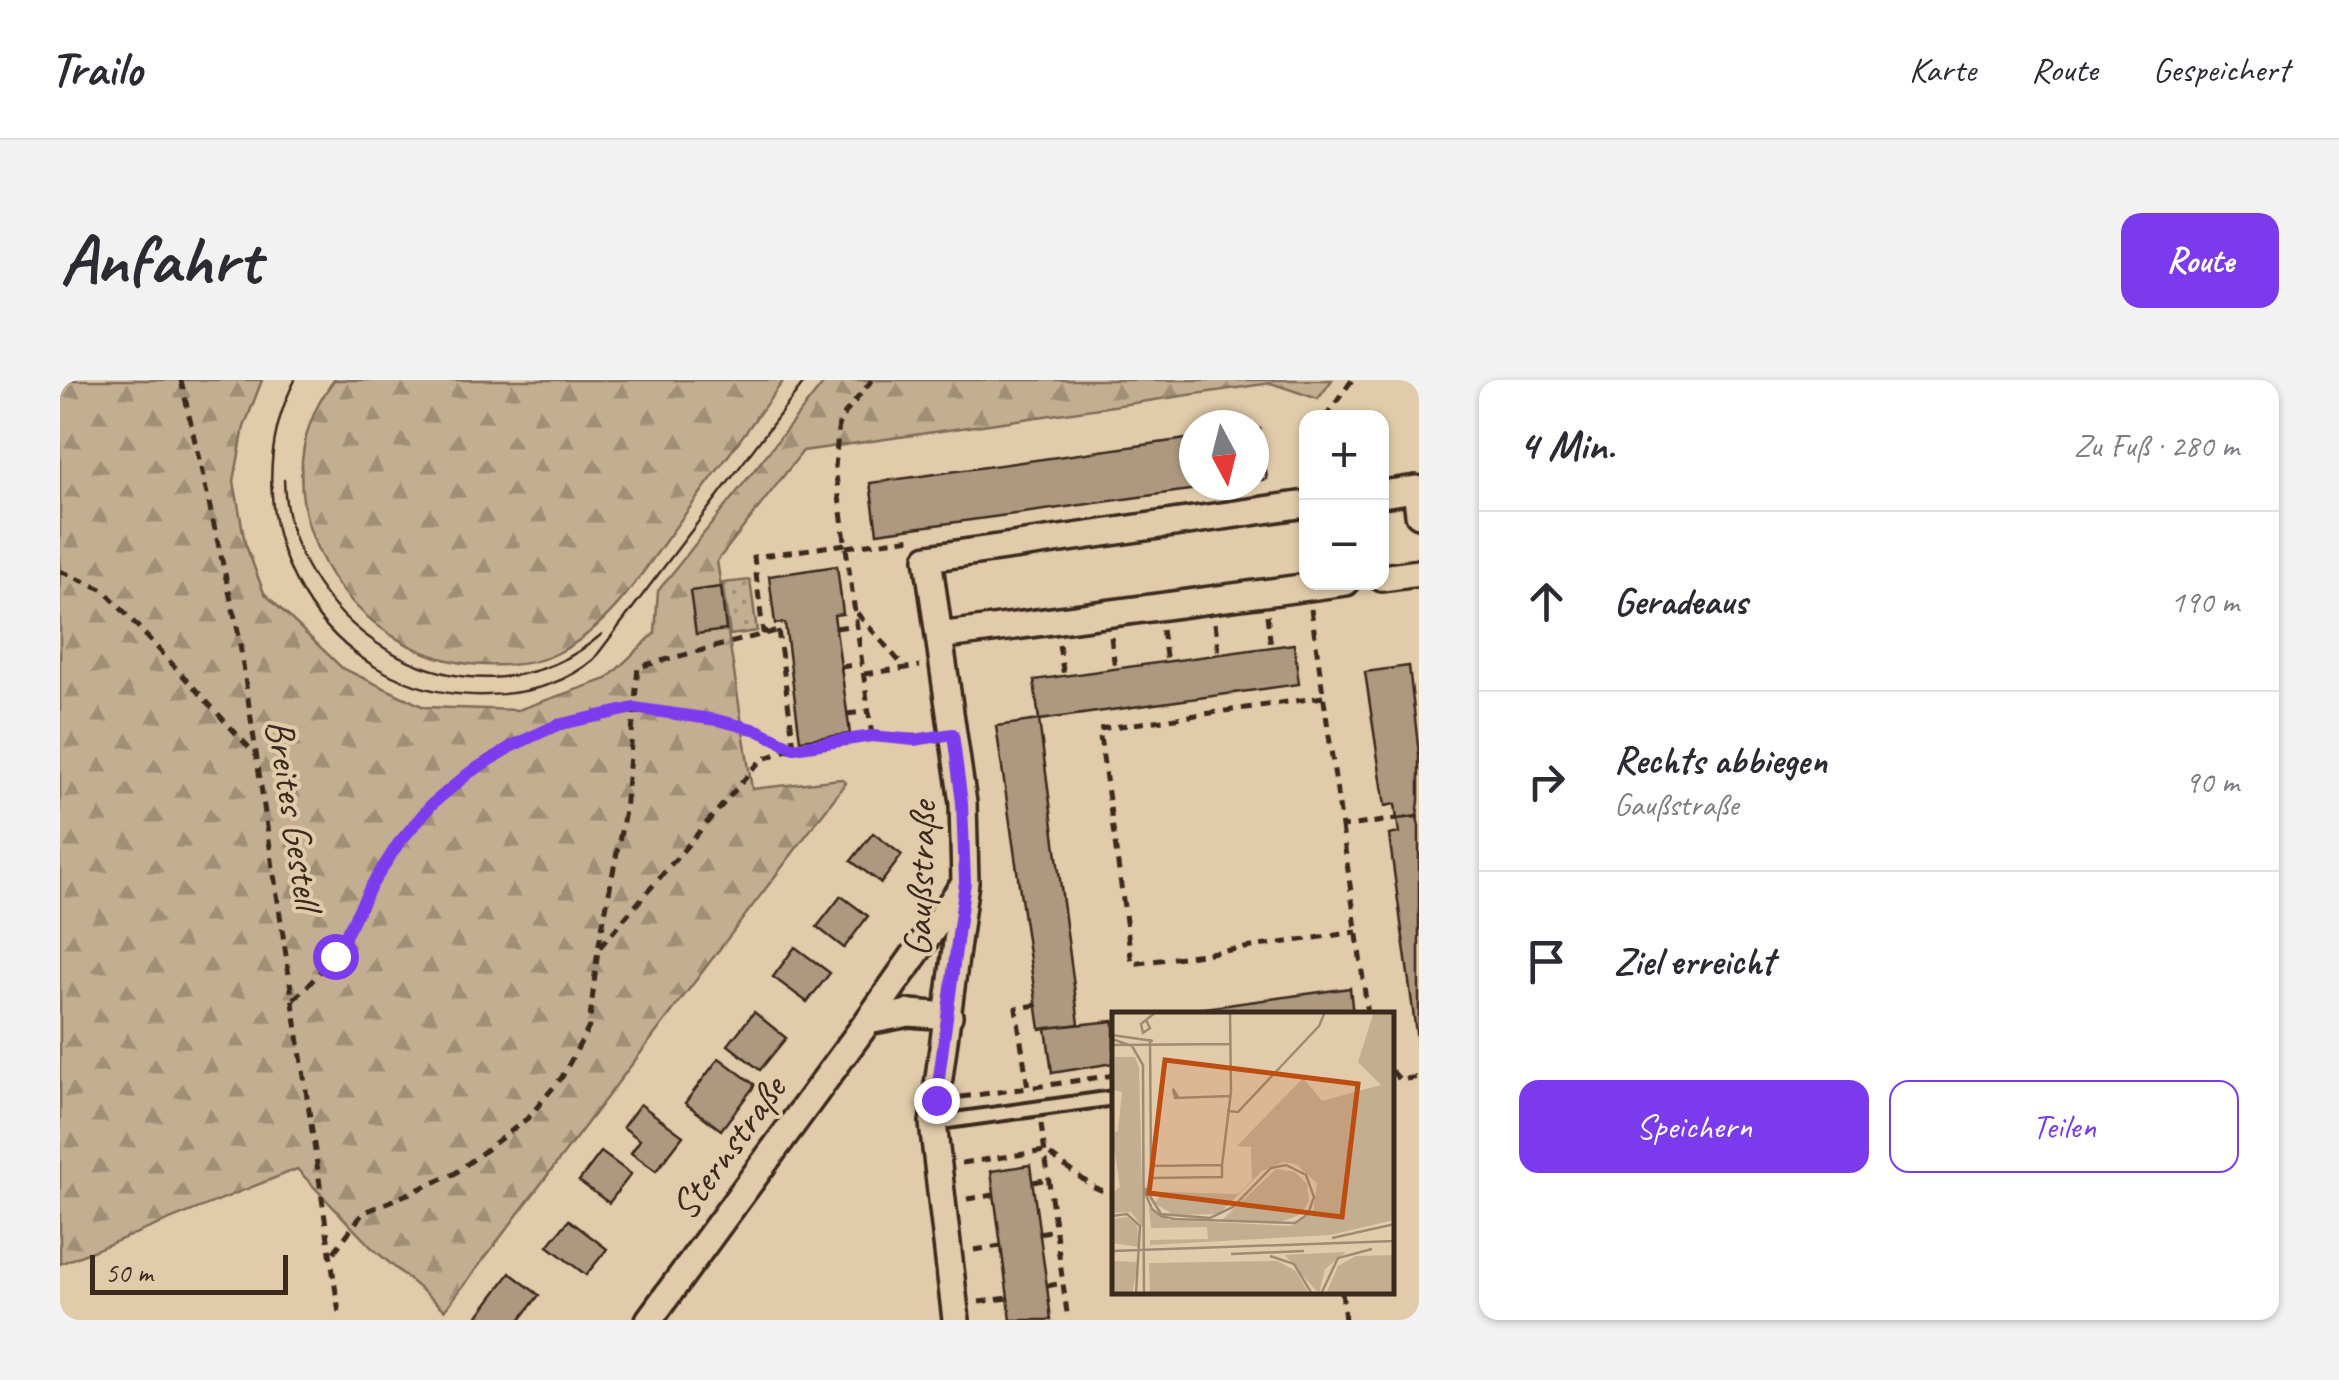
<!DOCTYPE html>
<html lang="de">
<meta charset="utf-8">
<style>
:root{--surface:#fff;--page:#f2f2f3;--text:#2b2b33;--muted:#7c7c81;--line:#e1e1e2;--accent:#7c3aed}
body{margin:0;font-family:Caveat,sans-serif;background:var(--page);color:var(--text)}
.controls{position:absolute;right:30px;top:30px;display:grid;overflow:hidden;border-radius:20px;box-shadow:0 2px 8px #0004}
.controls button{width:90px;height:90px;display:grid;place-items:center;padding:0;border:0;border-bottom:2px solid var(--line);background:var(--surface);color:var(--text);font:50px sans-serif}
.compass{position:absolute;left:1119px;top:30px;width:90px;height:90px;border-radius:50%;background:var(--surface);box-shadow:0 2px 8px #0004;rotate:173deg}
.scale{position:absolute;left:30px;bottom:25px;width:198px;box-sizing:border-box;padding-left:10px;border:5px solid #3b2a1e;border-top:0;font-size:28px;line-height:35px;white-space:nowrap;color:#3b2a1e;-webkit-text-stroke:8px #e1cbab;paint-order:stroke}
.stop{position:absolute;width:30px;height:30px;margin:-22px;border:8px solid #7c3aed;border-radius:50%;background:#fff}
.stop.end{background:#7c3aed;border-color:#fff;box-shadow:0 2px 10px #0008}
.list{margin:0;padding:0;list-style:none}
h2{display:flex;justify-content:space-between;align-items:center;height:130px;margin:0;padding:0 40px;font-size:42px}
h2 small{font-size:32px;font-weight:400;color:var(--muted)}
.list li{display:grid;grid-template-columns:65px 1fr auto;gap:30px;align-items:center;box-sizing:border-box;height:180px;padding:0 40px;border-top:2px solid var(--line)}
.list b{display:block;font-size:38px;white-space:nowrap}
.list p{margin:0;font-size:32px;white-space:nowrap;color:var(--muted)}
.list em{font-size:32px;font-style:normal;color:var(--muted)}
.actions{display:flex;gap:20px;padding:30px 40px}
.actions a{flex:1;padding:22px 0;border:2px solid var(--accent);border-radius:20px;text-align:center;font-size:35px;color:var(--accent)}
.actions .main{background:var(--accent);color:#fff}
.icon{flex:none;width:55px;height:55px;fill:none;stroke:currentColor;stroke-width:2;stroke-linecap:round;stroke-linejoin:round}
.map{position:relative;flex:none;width:1359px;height:940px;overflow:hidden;border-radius:20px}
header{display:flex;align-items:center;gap:60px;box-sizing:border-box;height:140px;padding:0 50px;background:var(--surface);border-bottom:2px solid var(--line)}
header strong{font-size:48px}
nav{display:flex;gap:55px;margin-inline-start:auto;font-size:35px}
.intro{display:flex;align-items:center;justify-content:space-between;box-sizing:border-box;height:240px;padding:0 60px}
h1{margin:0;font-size:70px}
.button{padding:25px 45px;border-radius:20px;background:var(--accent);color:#fff;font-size:35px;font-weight:700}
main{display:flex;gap:60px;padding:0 60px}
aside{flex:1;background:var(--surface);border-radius:20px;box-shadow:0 2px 8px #0004}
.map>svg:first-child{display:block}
</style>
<header>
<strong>Trailo</strong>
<nav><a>Karte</a><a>Route</a><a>Gespeichert</a></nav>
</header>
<div class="intro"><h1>Anfahrt</h1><a class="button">Route</a></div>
<main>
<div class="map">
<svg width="1359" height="940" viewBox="0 0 1359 940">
<defs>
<pattern id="forest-firs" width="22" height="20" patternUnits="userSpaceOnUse" patternTransform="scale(2.5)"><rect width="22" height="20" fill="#c3ae91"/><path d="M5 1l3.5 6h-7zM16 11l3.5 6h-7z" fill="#a08e76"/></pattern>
<pattern id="park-dots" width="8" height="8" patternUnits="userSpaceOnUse" patternTransform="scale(2.5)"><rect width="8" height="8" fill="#c3ae91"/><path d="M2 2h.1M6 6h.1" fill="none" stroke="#a08e76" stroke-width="1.8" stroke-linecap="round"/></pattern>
</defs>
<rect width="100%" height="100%" fill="#e1cbab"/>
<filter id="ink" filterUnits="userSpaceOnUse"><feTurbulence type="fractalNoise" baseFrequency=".01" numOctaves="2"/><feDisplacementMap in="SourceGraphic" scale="20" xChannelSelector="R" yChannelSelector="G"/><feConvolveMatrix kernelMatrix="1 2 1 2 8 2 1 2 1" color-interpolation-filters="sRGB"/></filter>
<g filter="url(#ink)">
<path fill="url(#forest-firs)" stroke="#7f6c58" stroke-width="2.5" d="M0 0H202L184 47 174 101 185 163 204 213 282 288 364 327 458 330 547 299 595 253 598 211 766 0H1272L1258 19 1211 3 743 71 657 181 692 409 781 399 786 403 385 930 312 868 237 789 0 884Z
M274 0H724C689 47 655 94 620 141 585 188 552 246 498 273 475 285 449 286 424 285 289 281 186 116 274 0Z"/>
<path fill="url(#park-dots)" stroke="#7f6c58" stroke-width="2.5" d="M690 200 697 251 670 255 662 203Z"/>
<path fill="#ae9980" stroke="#3b2a1e" stroke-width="2.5" d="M1200 49 1207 99 1194 101V50Z
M1134 58V105H1166L817 153 810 103Z
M777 186 783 234 774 235 790 354 740 360 725 243 715 244 709 196Z
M661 207 666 250 636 254 630 211Z
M1234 264 1239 304 979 340 974 300Z
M1349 286 1359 374V421L1357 436 1337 439 1335 424 1325 426 1305 292Z
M979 340 1019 644 980 649 936 346Z
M1357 437 1359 447V675L1329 455 1339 453 1337 439Z
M813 453 842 475 821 503 791 481Z
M781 516 808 536 784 568 757 547Z
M735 567 770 593 747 622 713 597Z
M1290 608 1293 635H1095Z
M694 632 726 658 700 690 668 665Z
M1054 641V683L992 693 986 648Z
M659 678 695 705 661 750 625 723Z
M580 724 623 756 596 791 571 773 580 760 563 747Z
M541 772 571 794 549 823 519 801Z
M970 785 987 906 991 940H951L941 866 931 791Z
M509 840 547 869 526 895 488 866Z
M450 893 479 915 460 940H415Z"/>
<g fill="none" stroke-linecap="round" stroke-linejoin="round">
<g stroke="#3b2a1e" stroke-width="20">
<path id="lane" d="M873 743 1054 718"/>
</g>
<g stroke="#3b2a1e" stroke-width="32">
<path id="street" d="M1322 114 1356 109 1359 134
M1322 198 1359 193
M879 256 868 178 1246 124
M808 641 900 510
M589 940 808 641 849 633 889 636
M896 940 873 743 905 502 903 423 879 256 1286 202"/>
</g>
<path stroke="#3b2a1e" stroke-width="5" stroke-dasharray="10 8" stroke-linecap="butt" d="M121 0 178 251 280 940
M1265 38 1292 0
M786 167 852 158
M0 191 44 210 196 375
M1251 229 1282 447 1337 439
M797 233 845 288
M1207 235 1211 267
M1155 243 1159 274
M776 248 797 245
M718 250 734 366
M1102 250 1107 282
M707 251 703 252 694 177 786 164
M1051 257 1055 289
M999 265 1004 296
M781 287 802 284
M804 294 860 286
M1263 317 1039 349 1072 584 1297 552
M787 334 809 331
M812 356 775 88 779 41 812 0
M1357 437H1359
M1282 447 1308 635
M540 567 701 380 735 367 812 356 870 357
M234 619C287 572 298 515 340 462 443 329 583 299 735 367
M977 625 956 628 968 708 1054 695
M1054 683V685
M1332 691 1340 700 1359 697
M901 717 968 708
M981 744 1008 940
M902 783 985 771 1032 806 1054 816
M973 802 989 799
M907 819 934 815
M979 853 996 850
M914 870 941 866
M274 872 303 833 394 794 468 738 502 697 529 647 538 569 565 431 578 287 719 250
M987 906 1003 903
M1282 912 1285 940
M919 922 948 918"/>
<use href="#lane" stroke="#e1cbab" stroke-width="12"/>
<use href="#street" stroke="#e1cbab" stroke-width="25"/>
<path stroke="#3b2a1e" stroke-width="2.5" d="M235 0C163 142 263 321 427 315 466 314 504 305 534 279L746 0
M224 100C229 255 417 362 542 254"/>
</g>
</g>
<g fill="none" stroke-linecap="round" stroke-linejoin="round" filter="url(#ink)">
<path stroke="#7c3aed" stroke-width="12" d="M275 576 311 506 338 464 371 425 409 393 452 366 497 345 574 328 657 340 697 350 734 368 812 356 854 360 893 354 902 423 905 502 876 720"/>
</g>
<g text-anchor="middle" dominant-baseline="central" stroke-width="8" stroke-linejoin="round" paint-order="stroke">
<g font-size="40" fill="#3b2a1e" stroke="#e1cbab">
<text transform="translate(234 434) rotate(81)">Breites Gestell</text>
<text transform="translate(860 499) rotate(-88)">Gaußstraße</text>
<text transform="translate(668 768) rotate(-54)">Sternstraße</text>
</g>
</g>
<g transform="translate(1052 632)">
<rect width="282" height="282" fill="#e1cbab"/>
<path d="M234 240 213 257 207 282 173 243Z" fill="#c3ae91"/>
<path d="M262 0H282V208L218 223 38 233V228L96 227 95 215 39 216 37 196 56 208 179 214 201 201 205 171 184 152 171 150 150 159 107 202 62 203 42 191 52 180 126 182 140 168 139 135 125 134 191 66 210 89 269 73 246 50ZM3 45H23L27 56 31 216 19 200 0 201V181L8 175 0 121 6 119 10 80 2 78ZM164 157 183 160 195 172 197 188 190 202 168 210 110 208ZM16 205 25 214 27 235 0 231V207ZM282 243V282H214L226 254 244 244ZM0 249 27 250 20 282 0 281ZM165 249 184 259 197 282H38L37 251Z" fill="#c3ae91"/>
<path fill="none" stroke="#9f8b73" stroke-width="2.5" d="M34 8 38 16 31 21 29 12 44 0M0 23 41 29M0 27 20 34 31 53 32 282M38 27 39 154 110 153 119 80 118 0M0 33 119 32M66 85 61 77 63 86 119 84M115 99 126 100 207 14 213 0M39 154V166L110 165V153M31 176 40 197 49 204 62 207 183 211 196 202 202 185 194 163 174 153 159 156 121 195 98 206 49 202 33 176M0 204 15 202 28 214 24 282M220 226 283 212M0 239 283 229M119 242 192 239M158 244 182 252 200 282M209 282 226 246 260 237"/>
<path fill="#bd4d10" fill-opacity="0.15" stroke="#bd4d10" stroke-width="5" d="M53 48 246 72 230 205 37 181Z"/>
<rect width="282" height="282" fill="none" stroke="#3b2a1e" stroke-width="5"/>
</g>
</svg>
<div class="controls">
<button>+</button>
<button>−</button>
</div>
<svg class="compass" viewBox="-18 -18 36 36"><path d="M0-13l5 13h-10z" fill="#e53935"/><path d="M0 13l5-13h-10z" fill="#7c7c81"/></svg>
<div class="scale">50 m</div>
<div class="stop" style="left:275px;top:576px"></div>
<div class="stop end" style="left:876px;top:720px"></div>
</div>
<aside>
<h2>4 Min.<small>Zu Fuß · 280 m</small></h2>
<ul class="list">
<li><svg class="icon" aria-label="ahead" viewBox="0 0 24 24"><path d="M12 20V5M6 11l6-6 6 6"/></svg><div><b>Geradeaus</b></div><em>190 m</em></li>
<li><svg class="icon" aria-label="right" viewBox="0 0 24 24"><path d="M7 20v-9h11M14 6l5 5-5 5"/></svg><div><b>Rechts abbiegen</b><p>Gaußstraße</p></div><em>90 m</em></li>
<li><svg class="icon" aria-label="arrive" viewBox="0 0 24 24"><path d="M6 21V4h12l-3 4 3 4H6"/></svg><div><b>Ziel erreicht</b></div></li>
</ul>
<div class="actions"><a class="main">Speichern</a><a>Teilen</a></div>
</aside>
</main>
